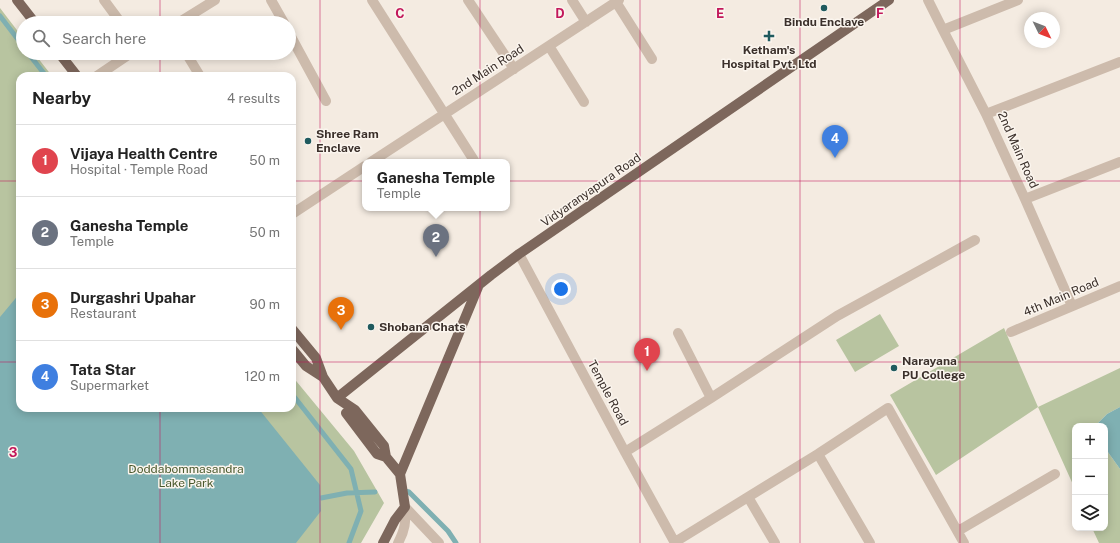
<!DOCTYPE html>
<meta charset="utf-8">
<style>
:root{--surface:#fff;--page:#f2f2f2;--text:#222;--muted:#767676;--line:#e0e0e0;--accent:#1f5a5e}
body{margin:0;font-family:"Public Sans",sans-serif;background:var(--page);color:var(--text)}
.controls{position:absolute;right:12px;bottom:12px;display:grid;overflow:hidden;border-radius:8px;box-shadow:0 2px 10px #0003}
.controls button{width:36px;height:36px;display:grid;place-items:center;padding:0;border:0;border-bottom:1px solid var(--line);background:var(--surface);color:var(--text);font:20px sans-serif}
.compass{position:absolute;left:1024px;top:12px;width:36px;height:36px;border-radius:50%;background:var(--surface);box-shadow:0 2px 10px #0003;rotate:133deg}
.you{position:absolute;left:561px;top:289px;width:14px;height:14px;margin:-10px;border:3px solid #fff;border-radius:50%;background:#1a73e8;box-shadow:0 0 0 6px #1a73e833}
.badge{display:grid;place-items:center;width:26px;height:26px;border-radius:50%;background:var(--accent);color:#fff;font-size:13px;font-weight:700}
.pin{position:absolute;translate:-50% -33px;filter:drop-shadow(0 1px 2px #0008)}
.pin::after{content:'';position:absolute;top:21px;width:14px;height:12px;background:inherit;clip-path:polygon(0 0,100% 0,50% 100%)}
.popup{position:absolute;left:362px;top:159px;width:148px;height:52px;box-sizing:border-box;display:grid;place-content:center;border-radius:8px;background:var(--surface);filter:drop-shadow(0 1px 3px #0005);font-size:13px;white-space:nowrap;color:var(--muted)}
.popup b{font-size:15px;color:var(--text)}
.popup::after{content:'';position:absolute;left:50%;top:100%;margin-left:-8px;border:8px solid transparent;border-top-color:var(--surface)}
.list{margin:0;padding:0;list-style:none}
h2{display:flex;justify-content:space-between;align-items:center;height:52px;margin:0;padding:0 16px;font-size:17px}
h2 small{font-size:13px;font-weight:400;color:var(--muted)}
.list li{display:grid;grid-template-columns:26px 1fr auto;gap:12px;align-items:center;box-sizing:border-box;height:72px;padding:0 16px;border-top:1px solid var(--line)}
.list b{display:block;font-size:15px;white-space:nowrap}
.list p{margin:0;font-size:13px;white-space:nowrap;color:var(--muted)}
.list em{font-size:13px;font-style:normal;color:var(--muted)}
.icon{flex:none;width:22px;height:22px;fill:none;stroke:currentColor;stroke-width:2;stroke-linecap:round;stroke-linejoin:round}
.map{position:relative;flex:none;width:1120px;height:543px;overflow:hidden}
.search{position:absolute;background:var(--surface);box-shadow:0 2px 10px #0003;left:16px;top:16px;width:280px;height:44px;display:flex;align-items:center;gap:10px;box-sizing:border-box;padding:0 14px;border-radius:22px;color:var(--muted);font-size:15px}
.panel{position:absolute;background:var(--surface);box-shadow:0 2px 10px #0003;left:16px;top:72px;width:280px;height:340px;border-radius:12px}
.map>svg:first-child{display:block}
</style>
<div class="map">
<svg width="1120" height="543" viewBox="0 0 1120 543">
<rect width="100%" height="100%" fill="#f4ebe1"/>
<path fill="#b8c4a0" d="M0 8 23 38V53H34L52 76H20V408H292V376L354 451 384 503 361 543H0Z
M880 314 899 346 855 372 836 340Z
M1004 328 1038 407 1120 368V407L1107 414 1095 426H1075V489L1038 407 936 475 890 395Z
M1105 448 1120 469V543H1099L1092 528H1105Z"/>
<path fill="#7fb0b2" d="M20 293V408H258L320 485 321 511 296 543H0V317Z
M1120 407V469L1105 448V426H1095L1107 414Z"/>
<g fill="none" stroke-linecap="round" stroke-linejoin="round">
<path stroke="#7fb0b2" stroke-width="5" d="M0 16 23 46
M28 53 46 76
M292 394 351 469 361 511 349 543
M405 491 409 492 448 531 456 543
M321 498 347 493 375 492"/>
<path stroke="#cdbbac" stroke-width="10" d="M104 0 121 23
M271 0 284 23
M372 0 475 162
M468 0 514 69
M572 0 586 22
M928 0 943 30 1018 0
M616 2 652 59
M178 23 215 0
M943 30 986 114
M289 33 326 101
M549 46 584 102
M186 53 200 76
M97 76 131 53
M371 162 619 0
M1025 199 1120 162
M292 214 365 166
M519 254 625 452 675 543
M1072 306 1025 199 986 114 1120 62
M1011 332 1120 286
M678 333 711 398
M625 452 711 398 837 316 975 240
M818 454 870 543
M748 497 775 543
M405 507 439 543
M958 531 1055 474
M675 542 818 454 888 408 964 543
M398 543C405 530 406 522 405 507"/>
<path stroke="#7d675c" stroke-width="10" d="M17 0 35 23
M59 53 77 76
M292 329 316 358 323 377 337 398 355 410 384 446 386 457 400 474 405 507 395 520 383 543
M292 349 306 366 323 377
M337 398 491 275 519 254 889 0
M355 410 346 413 377 454 386 457
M400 474 478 287"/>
</g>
<path fill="none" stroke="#c2185b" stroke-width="1" stroke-opacity="0.55" d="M160 0V23M320 0V543M480 0V543M640 0V543M800 0V543M960 0V543M160 53V76M0 181H20M292 181H1120M0 362H20M292 362H1120M160 408V543"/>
<g fill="#1f5a5e" stroke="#fbf5ee" stroke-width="1.5">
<circle cx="824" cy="8" r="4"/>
<path d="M767 30h4v4h4v4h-4v4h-4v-4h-4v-4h4z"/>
<circle cx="308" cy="141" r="4"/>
<circle cx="371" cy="327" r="4"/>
<circle cx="894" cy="368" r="4"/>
</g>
<g text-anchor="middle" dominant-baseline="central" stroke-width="3" stroke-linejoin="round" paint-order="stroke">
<g font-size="12" font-weight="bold" fill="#3b302b" stroke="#fbf5ee" text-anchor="start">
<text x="824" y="22" text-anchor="middle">Bindu Enclave</text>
<text x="769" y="50" text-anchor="middle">Ketham's<tspan x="769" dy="14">Hospital Pvt. Ltd</tspan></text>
<text x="316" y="134">Shree Ram<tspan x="316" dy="14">Enclave</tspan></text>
<text x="379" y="327">Shobana Chats</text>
<text x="902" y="361">Narayana<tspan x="902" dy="14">PU College</tspan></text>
</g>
<g font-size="12" fill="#3b302b" stroke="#fbf5ee">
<text transform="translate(488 70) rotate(-33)">2nd Main Road</text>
<text transform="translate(1018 150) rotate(66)">2nd Main Road</text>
<text transform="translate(591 190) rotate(-35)">Vidyaranyapura Road</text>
<text transform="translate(1061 297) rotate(-23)">4th Main Road</text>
<text transform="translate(608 393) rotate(62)">Temple Road</text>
</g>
<g font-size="12" fill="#4a5a2e" stroke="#fbf5ee">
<text x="186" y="469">Doddabommasandra<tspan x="186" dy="14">Lake Park</tspan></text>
</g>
</g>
<g font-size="13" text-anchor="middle" font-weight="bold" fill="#c2185b" stroke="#fbf5ee" stroke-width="3" stroke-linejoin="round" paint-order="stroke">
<text x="400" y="18">C</text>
<text x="560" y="18">D</text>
<text x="720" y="18">E</text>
<text x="880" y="18">F</text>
<text x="13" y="457">3</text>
</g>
</svg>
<div class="controls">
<button>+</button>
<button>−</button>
<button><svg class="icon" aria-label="layers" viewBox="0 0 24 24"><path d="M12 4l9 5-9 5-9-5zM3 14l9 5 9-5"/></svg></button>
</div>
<svg class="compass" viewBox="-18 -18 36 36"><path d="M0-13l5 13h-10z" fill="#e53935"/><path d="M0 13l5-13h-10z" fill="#767676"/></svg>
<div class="you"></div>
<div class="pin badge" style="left:647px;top:371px;background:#e0444e">1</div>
<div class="pin badge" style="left:436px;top:257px;background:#6b7280">2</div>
<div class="popup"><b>Ganesha Temple</b>Temple</div>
<div class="pin badge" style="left:341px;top:330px;background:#e8710a">3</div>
<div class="pin badge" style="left:835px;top:158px;background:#3f7fe0">4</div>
<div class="search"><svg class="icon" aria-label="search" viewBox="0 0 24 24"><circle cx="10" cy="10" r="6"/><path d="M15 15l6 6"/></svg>Search here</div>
<section class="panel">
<h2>Nearby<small>4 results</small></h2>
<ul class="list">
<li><span class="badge" style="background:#e0444e">1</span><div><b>Vijaya Health Centre</b><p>Hospital · Temple Road</p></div><em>50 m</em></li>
<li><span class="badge" style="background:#6b7280">2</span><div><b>Ganesha Temple</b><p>Temple</p></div><em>50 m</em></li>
<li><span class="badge" style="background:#e8710a">3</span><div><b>Durgashri Upahar</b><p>Restaurant</p></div><em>90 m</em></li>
<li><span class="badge" style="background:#3f7fe0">4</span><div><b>Tata Star</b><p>Supermarket</p></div><em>120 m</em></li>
</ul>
</section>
</div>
